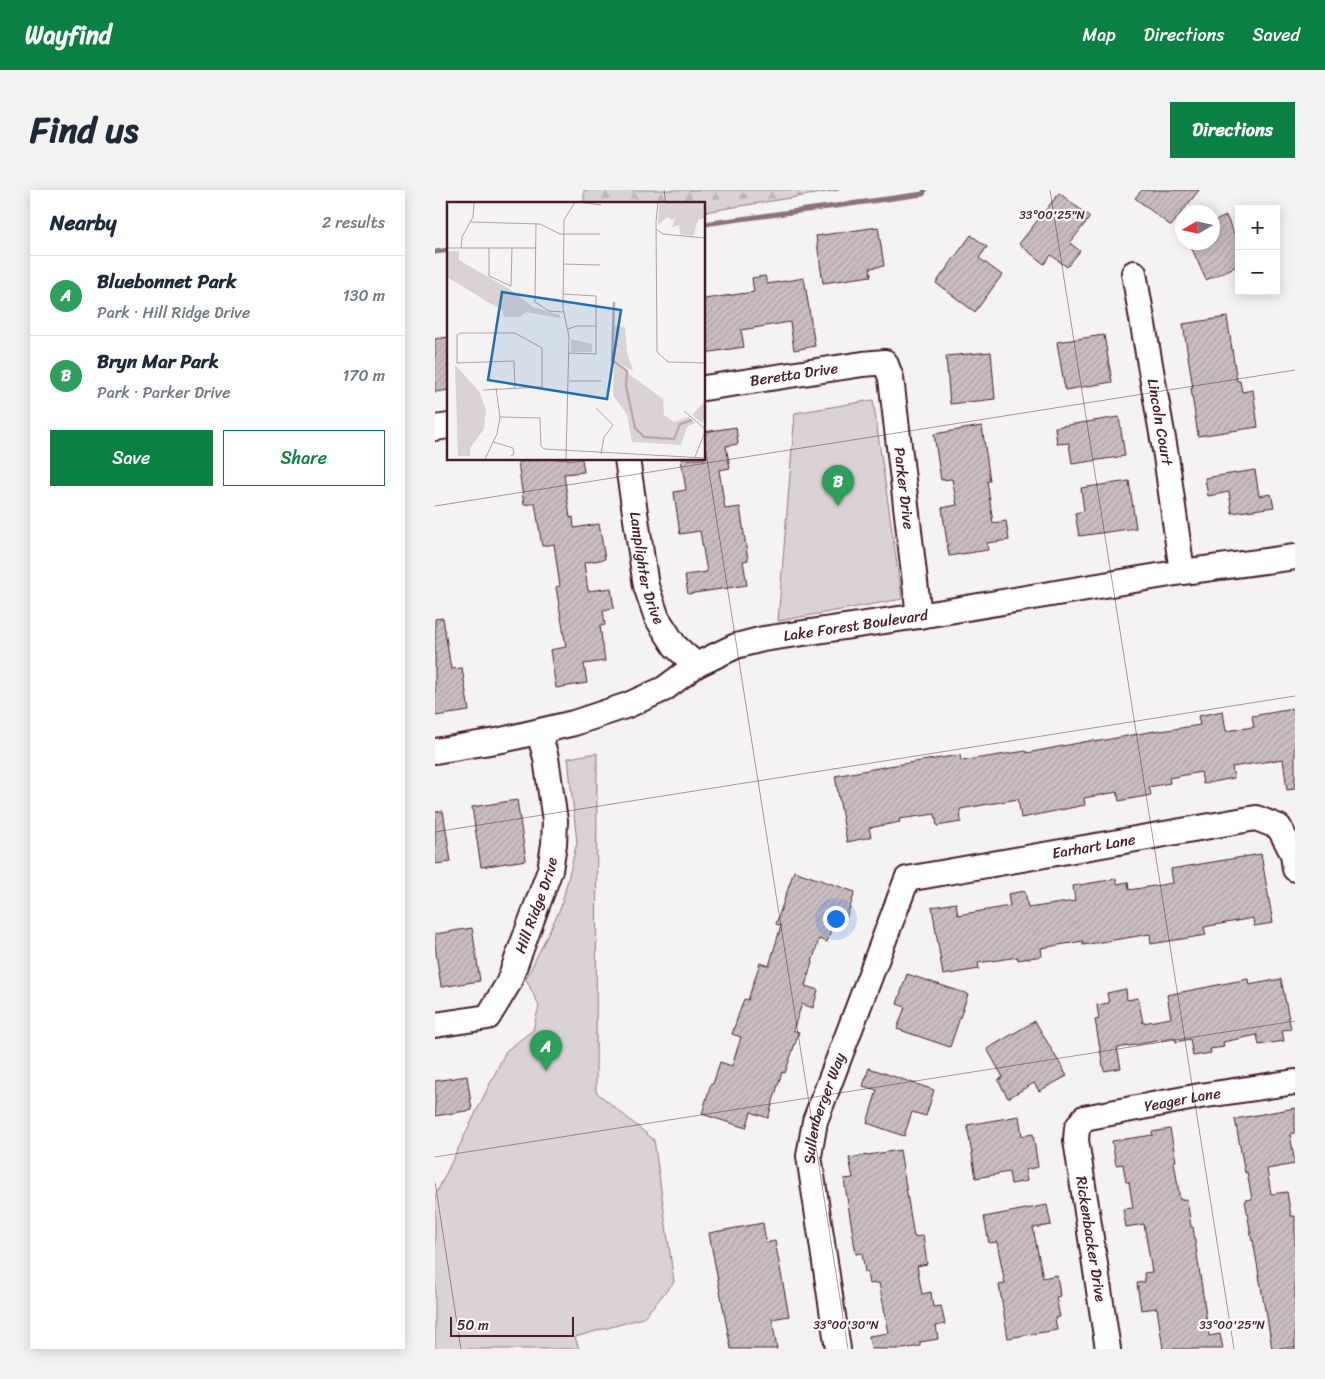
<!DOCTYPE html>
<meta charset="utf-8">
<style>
:root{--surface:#fff;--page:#f2f2f3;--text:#1f2937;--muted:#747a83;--line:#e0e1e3;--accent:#0b8043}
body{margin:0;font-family:Sriracha,sans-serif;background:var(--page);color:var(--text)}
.controls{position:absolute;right:15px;top:15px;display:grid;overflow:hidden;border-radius:0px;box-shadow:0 2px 12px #0003}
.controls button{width:45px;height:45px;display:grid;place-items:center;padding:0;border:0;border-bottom:1px solid var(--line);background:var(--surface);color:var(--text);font:25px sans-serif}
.compass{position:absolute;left:740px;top:15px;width:45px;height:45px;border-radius:50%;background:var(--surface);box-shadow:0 2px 12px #0003;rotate:261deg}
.scale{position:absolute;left:15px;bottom:12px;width:124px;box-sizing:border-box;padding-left:5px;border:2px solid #4a1f2b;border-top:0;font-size:14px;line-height:18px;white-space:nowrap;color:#4a1f2b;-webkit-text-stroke:4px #fff;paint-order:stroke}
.you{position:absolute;left:400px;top:728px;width:18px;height:18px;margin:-12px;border:4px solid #fff;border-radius:50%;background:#1a73e8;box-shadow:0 0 0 8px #1a73e833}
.badge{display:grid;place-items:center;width:32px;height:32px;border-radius:50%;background:var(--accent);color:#fff;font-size:16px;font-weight:700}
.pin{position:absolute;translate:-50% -41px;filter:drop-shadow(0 1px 2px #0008)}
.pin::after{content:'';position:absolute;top:26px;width:18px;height:15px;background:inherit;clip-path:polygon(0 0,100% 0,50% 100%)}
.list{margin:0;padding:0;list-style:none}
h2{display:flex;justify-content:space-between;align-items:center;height:65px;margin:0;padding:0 20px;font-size:21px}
h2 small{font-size:16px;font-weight:400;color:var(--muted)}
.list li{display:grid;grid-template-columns:32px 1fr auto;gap:15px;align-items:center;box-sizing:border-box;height:80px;padding:0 20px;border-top:1px solid var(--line)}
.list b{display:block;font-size:19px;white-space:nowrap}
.list p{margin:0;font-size:16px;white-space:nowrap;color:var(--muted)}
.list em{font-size:16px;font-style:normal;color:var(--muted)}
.actions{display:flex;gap:10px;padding:15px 20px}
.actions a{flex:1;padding:11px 0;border:1px solid var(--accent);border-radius:0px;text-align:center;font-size:18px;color:var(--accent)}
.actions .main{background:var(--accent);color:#fff}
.map{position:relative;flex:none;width:860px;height:1159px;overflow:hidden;border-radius:0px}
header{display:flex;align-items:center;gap:30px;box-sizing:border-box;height:70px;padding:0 25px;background:var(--accent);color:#fff}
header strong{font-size:24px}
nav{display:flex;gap:28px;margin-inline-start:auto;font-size:18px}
.intro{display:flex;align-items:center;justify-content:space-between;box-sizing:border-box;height:120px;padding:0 30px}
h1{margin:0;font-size:35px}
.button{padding:12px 22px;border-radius:0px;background:var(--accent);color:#fff;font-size:18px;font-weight:700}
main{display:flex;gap:30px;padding:0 30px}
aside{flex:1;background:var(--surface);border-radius:0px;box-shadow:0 2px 12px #0003}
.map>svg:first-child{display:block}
</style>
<header>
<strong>Wayfind</strong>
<nav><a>Map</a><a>Directions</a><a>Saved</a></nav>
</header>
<div class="intro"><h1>Find us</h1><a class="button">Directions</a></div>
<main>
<aside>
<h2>Nearby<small>2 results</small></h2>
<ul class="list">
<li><span class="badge" style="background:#2e9e5b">A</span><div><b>Bluebonnet Park</b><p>Park · Hill Ridge Drive</p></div><em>130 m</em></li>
<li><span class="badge" style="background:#2e9e5b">B</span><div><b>Bryn Mar Park</b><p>Park · Parker Drive</p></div><em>170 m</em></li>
</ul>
<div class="actions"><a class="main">Save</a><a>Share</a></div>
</aside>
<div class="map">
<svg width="860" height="1159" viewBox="0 0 860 1159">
<defs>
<pattern id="forest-firs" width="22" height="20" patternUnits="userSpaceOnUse" patternTransform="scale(1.25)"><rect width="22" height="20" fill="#dbd2d5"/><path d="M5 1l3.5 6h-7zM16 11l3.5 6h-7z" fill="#bdb4b7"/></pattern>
<pattern id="building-hatch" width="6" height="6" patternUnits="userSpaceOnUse" patternTransform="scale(1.25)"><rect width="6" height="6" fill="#cabdc1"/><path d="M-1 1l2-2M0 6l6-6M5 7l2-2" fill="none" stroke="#afa2a6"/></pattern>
</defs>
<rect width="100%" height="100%" fill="#f4f2f2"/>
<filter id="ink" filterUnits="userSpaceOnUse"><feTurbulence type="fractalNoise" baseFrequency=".02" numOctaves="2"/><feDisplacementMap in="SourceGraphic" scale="10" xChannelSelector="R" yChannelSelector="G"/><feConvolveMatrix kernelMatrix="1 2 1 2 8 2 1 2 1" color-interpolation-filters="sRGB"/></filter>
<g filter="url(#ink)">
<path fill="url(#forest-firs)" stroke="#927880" d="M149 0H404L269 22V14H149Z"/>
<path fill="#dbd2d5" stroke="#927880" d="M438 210 467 409 343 431 360 223Z
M162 563 161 902 219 950 239 1092 208 1128 140 1147 144 1159H0V1006L71 861 98 840 104 816 91 789 126 717 142 653 133 568Z"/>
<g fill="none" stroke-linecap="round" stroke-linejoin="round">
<path stroke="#8d727a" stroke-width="5" d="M269 34 488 4 490 0
M0 62 14 60"/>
</g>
<path fill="url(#building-hatch)" stroke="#4a1f2b" d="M707 0H764L736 36 700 8Z
M624 3 655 27 635 53 645 61 632 77 616 65 609 74 584 54Z
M791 26 804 54V75L771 90 754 52H778V32Z
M443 37 449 76 435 78 436 86 388 93 381 46Z
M536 45 552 57 544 68 567 85 540 122 501 93Z
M330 86 332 94 369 88 380 156 359 160 355 132 306 140 309 157 269 163V109L319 102 317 88Z
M792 127 802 191H805L807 202 818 200 823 237 763 246 756 198H758L748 134Z
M669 145 677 192 630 200 622 152Z
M14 147V200L0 202V149Z
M556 162 560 209 515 214 511 166Z
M684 227 690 266 637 274 634 253 622 254 620 237Z
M547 236 555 291H552L558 333 571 331 574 350 552 353 553 360 514 366 507 318 522 315 517 289 506 290 499 244Z
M301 237 303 254 291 256 295 278 284 280 290 319 305 317 313 370 308 371 312 395 253 404 250 385 272 382 265 341 245 344 239 302 251 300 246 269H269V242Z
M106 269H147L149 282 129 284 135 328 138 327 139 338 164 334 170 369 149 373 153 401 176 398 179 418 168 420 170 435 165 436 170 471 149 474 152 493 121 498 115 460 131 457 121 397 125 396 119 354 107 356 100 313 89 315 83 272Z
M820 280 824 306 836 304 839 317 797 323 794 302 773 306 770 288Z
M694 291 701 338 644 346 640 323 649 321 646 298Z
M8 428 16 479 27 478 34 521 0 526V429Z
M858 519 860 530V599L852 600 848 569 797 577 799 588 768 594 766 582 734 588 735 593 714 597 716 605 684 611 682 602 649 608 650 615 586 628 583 609 525 619 526 632 502 636 500 624 464 629 465 632 434 638 436 647 412 652 400 586 454 576 525 565 526 571 591 561 592 563 659 550V552L725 540 726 541 765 535 763 526 788 521 791 541 819 537 817 526Z
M82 610 91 670 46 677 37 617Z
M8 621 16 672 0 674V622Z
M826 664 838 733 819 736 818 728 769 737 771 745 716 754 715 744 648 755V751L606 758 607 766 583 770V767L543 773 544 779 508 785 497 717 521 713 523 725 575 716 573 704 590 701 593 718 640 711 638 696 681 689 682 694 693 692 694 700 738 693 736 679Z
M359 681 420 702 408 737 398 733 392 752 384 749 370 796 383 800 378 818 367 814 358 840 364 842 350 883 347 882 333 928 316 922 311 938 267 924 276 893 278 894 285 872 297 876 306 847 297 844 309 809 313 810 325 773 334 776 346 736 341 734Z
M37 738 45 791 6 797 0 756V744Z
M472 784 533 804 515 857 462 839 470 817 462 814Z
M813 789 814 795 846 789 856 839 847 840 849 851 824 855 822 845 788 852 789 857 775 859 776 863 758 866 755 849 741 852 740 848 682 858 686 878 669 881 660 830 664 829 662 815 674 813 672 803 691 799 692 810 703 808 708 833 736 828 732 805Z
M600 831 632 886 604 901 599 893 573 908 563 890 568 887 552 859Z
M434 878 499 900 491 926 477 922 469 946 432 933 442 900 428 896Z
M32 886 37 920 0 926V891Z
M860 918V943L855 944 860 974 832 979 836 1004 852 1002 856 1026H860V1159H837L831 1120H830L818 1050 817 1051 810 1010 817 1009 812 982 810 983 800 929Z
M584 926 587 946 598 944 603 977 590 980 592 991 576 994 574 982 541 988 532 935Z
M735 939 741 971H739L745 1010 752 1009 756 1037H758L774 1146 785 1144 788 1159H728L722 1118 706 1120 702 1093 710 1092 709 1083 717 1082 709 1034 691 1037 688 1019 698 1018 694 992H691L688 974 681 975 677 951 718 945 717 942Z
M465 960 479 1047 488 1046 492 1074 482 1076 487 1104 496 1102 498 1117 506 1116 510 1134 501 1136 503 1149 485 1152V1156L468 1159H436L434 1146 454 1143 444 1093 434 1094 432 1081 430 1082 427 1063 421 1064 409 989 418 988 414 968Z
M612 1015 616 1035 598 1038 608 1088 622 1085 625 1106 621 1107 625 1127 620 1128 622 1140 573 1148 564 1095 570 1094 562 1052 554 1053 549 1027Z
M328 1033 331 1053 340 1051 354 1126 337 1129 342 1159H296L274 1043Z"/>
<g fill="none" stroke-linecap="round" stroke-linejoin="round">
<g stroke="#4a1f2b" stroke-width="28">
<g id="minor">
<path id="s1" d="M699 83 731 266 747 382"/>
<path id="s2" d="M269 198 428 174 450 172 456 188 484 426"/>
<path d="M0 238 14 236"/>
<path id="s3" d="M192 269 211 396 222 428 240 456 261 475"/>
<path id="s4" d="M0 561 67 550 139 533 193 515 229 499 261 475 301 456 328 449 484 426 747 382 860 367"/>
<path id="s5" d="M0 835 53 827 73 794 115 680 119 654 120 631 111 568 104 542"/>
<path id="s6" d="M403 1159 374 966 380 931 472 689 821 628 844 637 858 664 860 679"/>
<path id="s7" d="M673 1159 641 950 642 938 649 928 765 906 860 892"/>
</g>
</g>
<use href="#minor" stroke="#fff" stroke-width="24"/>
</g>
</g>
<path fill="none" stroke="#4a1f2b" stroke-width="1" stroke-opacity="0.45" d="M229 0 231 14M615 0 799 1159M269 250 413 1159M0 316 860 180M0 642 860 506M0 967 860 831M0 992 26 1159M844 1159 860 1156"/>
<g text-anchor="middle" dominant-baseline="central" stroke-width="4.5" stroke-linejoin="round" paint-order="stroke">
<g font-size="15" fill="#4a1f2b" stroke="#fff">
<text stroke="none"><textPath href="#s2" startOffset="91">Beretta Drive</textPath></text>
<text stroke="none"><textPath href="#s1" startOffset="151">Lincoln Court</textPath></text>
<text stroke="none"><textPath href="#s2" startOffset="311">Parker Drive</textPath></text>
<text stroke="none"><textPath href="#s3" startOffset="111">Lamplighter Drive</textPath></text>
<text stroke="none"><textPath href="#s4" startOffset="444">Lake Forest Boulevard</textPath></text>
<text stroke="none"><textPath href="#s6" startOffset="679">Earhart Lane</textPath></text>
<text stroke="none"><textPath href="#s5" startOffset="176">Hill Ridge Drive</textPath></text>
<text stroke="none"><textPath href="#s7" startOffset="336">Yeager Lane</textPath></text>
<text stroke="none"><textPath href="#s6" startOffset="245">Sullenberger Way</textPath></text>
<text transform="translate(656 1049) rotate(81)">Rickenbacker Drive</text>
</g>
</g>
<g transform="translate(12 12)">
<rect width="258" height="258" fill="#f4f2f2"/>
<path d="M227 0H257V16L251 18 246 34 233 32 232 23 225 25 229 15 225 18 220 15 211 23 212 2ZM167 123 178 125 180 150 186 169 167 159ZM167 161 216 197 217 213 227 220 241 215 248 221 240 225 234 243 185 240 180 213 166 193ZM257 200V217L255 221 245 213Z" fill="#dbd2d5"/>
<path d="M0 49H12V58L64 88 86 105 113 113V116L79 110 72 115H58L53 104 49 105 0 75ZM124 137 145 142V150H124ZM8 163 32 189 39 208 37 227 23 246V254H11Z" fill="#dbd2d5"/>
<path fill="none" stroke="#baa9ae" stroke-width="2.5" d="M167 100 165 158 180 169 179 184 188 226 197 235 227 237 233 222 245 218"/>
<path fill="none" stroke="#b09ea2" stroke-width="1" d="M130 0 154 3M211 0 209 20 210 150 221 160 258 161M24 20 93 22 113 32H153M89 22 88 100 102 109 116 110M209 27 216 32 258 36M0 46H89M14 46 15 35 26 15 27 0M42 46V74L64 84 65 46M116 62 153 63M116 92 149 94V152L122 151M121 127 130 124H149M122 179H154M36 188 95 185V146L68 131H13L10 133V161L67 159 68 186M149 206 166 223 157 235 154 252M237 209 258 227M53 215 93 216 94 244 97 247 258 256M46 240 66 246 67 252 64 254M248 255 258 230M38 257 50 232 53 215 49 186M119 257 122 135 116 106 117 18 128 0"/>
<path fill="#1f6fb2" fill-opacity="0.15" stroke="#1f6fb2" stroke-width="2.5" d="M55 90 174 108 160 197 41 178Z"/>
<rect width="258" height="258" fill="none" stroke="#4a1f2b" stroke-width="2.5"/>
</g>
<g font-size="12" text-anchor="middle" fill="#4a1f2b" stroke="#fff" stroke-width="4.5" stroke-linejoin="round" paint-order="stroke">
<text x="617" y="29">33°00'25"N</text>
<text x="411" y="1139">33°00'30"N</text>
<text x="797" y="1139">33°00'25"N</text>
</g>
</svg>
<div class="controls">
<button>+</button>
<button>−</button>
</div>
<svg class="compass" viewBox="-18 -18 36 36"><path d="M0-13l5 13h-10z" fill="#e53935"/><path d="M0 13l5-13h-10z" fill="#747a83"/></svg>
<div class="scale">50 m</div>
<div class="you"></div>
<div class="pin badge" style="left:111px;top:881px;background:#2e9e5b">A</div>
<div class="pin badge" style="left:403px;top:316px;background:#2e9e5b">B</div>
</div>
</main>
